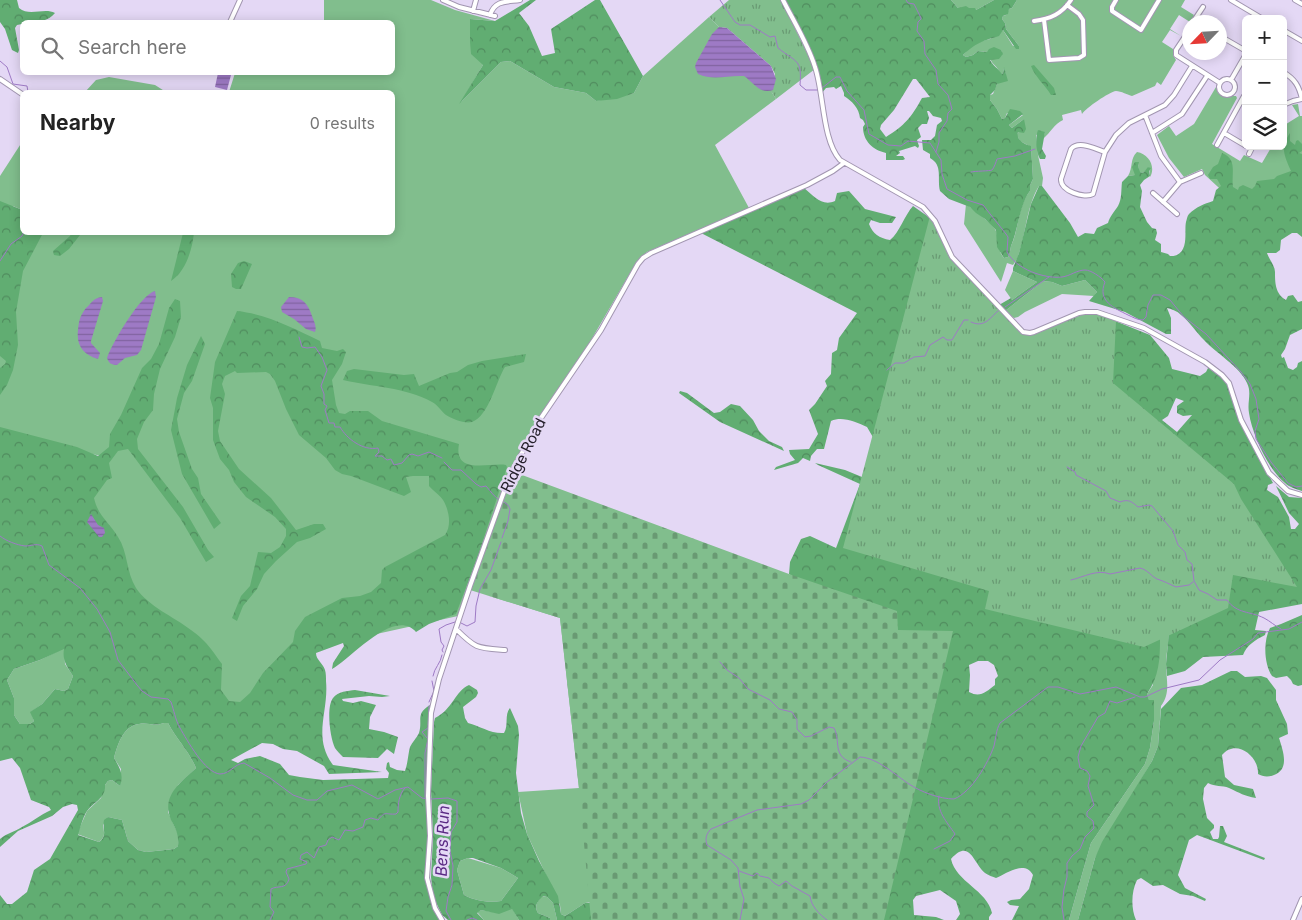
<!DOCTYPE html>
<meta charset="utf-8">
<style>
:root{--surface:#fff;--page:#f6f6f6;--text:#222;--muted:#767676;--line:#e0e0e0}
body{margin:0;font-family:Inter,sans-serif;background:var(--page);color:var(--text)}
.controls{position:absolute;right:15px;top:15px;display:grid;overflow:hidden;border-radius:8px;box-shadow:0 2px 12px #0003}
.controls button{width:45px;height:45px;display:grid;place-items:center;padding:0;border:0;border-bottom:1px solid var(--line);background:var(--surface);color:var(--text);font:25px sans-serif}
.compass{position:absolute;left:1182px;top:15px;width:45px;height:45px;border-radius:50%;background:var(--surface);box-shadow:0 2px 12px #0003;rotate:245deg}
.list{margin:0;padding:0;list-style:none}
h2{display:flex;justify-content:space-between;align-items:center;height:65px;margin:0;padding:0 20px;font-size:21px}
h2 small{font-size:16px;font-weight:400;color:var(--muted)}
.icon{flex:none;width:28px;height:28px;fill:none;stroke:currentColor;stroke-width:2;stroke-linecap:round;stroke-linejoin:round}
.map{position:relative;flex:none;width:1302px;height:920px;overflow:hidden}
.search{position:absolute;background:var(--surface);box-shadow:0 2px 12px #0003;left:20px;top:20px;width:375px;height:55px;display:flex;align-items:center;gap:12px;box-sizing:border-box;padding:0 18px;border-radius:8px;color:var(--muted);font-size:19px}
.panel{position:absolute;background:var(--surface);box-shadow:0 2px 12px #0003;left:20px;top:90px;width:375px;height:145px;border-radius:8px}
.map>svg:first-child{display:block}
</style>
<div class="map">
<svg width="1302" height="920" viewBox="0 0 1302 920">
<defs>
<pattern id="forest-crowns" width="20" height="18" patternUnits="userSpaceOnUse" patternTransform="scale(1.25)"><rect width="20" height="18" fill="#61ad72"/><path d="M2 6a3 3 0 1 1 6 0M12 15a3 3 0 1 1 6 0" fill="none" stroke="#508c5e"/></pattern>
<pattern id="cemetery-stones" width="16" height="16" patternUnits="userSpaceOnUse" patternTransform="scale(1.25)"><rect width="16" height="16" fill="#81be8d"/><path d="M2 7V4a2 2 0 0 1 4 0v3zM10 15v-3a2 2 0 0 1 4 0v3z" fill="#699a73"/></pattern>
<pattern id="park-tufts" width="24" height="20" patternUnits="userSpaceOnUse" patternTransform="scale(1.25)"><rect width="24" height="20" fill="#81be8d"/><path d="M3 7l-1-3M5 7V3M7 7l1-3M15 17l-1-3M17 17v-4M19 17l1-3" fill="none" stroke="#699a73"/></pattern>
<pattern id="water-rules" width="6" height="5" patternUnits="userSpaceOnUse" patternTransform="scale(1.25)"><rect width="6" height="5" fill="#9e7ac5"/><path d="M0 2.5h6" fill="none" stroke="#8163a0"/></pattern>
</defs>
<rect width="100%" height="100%" fill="#e4d8f5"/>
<path fill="#81be8d" d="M324 0H431L455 10 495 21 470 19 483 65 461 102 501 62 510 61 554 87 586 93 596 101 634 93 643 76 709 17 719 27 721 26 773 90 771 91 776 99 715 145 749 208 647 252 637 261 583 354 540 417 512 469 458 616 304 650 259 728 51 577 101 456 0 433V176L22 142V206L20 209 13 206 22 232H392V92H229L235 73 392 72V22H324Z
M951 0H994L976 10 958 8Z
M1017 0H1185L1181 7 1194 15 1190 22 1179 15 1170 29 1181 36 1170 30 1162 42 1173 49V55L1176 60 1161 85 1157 82 1155 86 1132 96C1128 95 1121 91 1116 91 1109 92 1086 108 1082 114L1081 110 1062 115 1063 120C1054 124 1051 132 1043 139L1045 132 1036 135 1038 155 1043 178 1042 186H1039C1026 207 1026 236 1017 259L1013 265 1007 263 1001 282 964 224 966 204C973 209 994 225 996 231 999 241 997 250 1004 258L1008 257C1010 253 1010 251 1011 246 1019 229 1018 205 1030 191V185L1033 179 1031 147 1020 141 1017 135 1024 119 1012 128 1009 125 1023 115 1007 113 1005 118 1002 119 997 109 990 100V95L993 94 997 84 1006 75 1004 68 1003 74 1000 73C998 67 993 65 990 59L1002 55 1001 50 987 52 978 51 973 55 966 57 963 55 971 46 982 41 990 39 1003 30 1013 46H1019L1006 29 1005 23 1002 19 1003 16 1006 15 1009 9 1012 8Z
M109 77 155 85 166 92H85L96 80Z
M1216 87 1218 93 1222 96H1236L1237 98 1212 144 1240 161 1244 155 1262 163 1272 146H1283V126L1299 116 1292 105 1298 104 1300 116H1302V170L1230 198 1205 175 1202 169 1184 177 1169 158 1157 135 1169 126 1176 136 1194 124Z
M1137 152C1149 154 1156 167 1150 177L1149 167 1143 173 1139 172 1138 166 1139 162 1135 175 1128 176C1133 168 1130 158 1137 152Z
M1013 271 1037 282 1012 300 1005 290Z
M1085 280 1097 292 1094 296 1062 294 1025 312 1018 317 1014 318 1005 311 1043 281 1052 282 1062 286Z
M991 302 1002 314 1169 632C1169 643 1166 653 1166 664 1166 679 1171 693 1161 706L1158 746 1152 761 1095 858 1078 920H1069L1091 843 1145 764 1150 748 1154 721V700L1149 701 1147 694 1153 685 993 314Z
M486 595 562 615 659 894 585 903 565 916 561 914 560 905 527 834 518 792 579 788 560 618Z
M64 648 65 664 73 676 68 689 64 691 55 689 42 704 31 712 34 721 30 724H20L14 715V698L7 680 14 669 40 660Z
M164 723H168C177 740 189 751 196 768L178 785 168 812 179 836 178 846 174 849 146 852 138 850 128 841 122 820 108 817 103 825C104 832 106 837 99 842L77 834 87 811 101 798 105 785 108 781 112 780 120 786 121 769 114 758C118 744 123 726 139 724 149 722 152 727 164 723Z
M468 858 501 868 518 878 501 901C490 903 475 901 464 895L457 870 460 861Z
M542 896 547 897 553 903 557 920H550V918L538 913C534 906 537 902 542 896Z
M512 908 519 920H484L477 912 481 910 499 913Z"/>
<path fill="url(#forest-crowns)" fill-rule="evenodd" d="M0 0H17L19 8C30 17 44 7 55 13 47 23 34 22 22 22V24L17 25 15 28 19 50 18 53 12 50 5 29 0 22Z
M530 0H536L519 13 529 26 542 56 555 53 551 29 595 0H600L643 76 634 93 617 99 596 101 586 93 554 87 510 61 501 62 459 104 483 65 471 54 470 42V19L495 21Z
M785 0H951L958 8 966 6 969 8H975L976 10 994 0H1017L1012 8 1009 9 1008 14 1003 16 1002 19 1005 23 1006 29 1019 46V49H1016L1003 30 999 36C982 41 976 43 963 55L966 57 973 55 978 51 987 52 989 49 994 47 1001 50 1003 54 999 59 990 60C993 66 998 68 1001 73L1003 74 1004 67 1008 81 997 84 995 90 990 95V100L997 109 1002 119 1005 118 1010 109 1020 111 1023 114 1009 125 1012 128 1024 119 1026 129 1024 133 1018 132C1016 140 1024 144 1031 146L1033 179 1030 185V191C1020 203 1018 230 1011 246 1010 251 1010 253 1008 257L1004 258 997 247 996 230 985 219 976 213 970 207 949 199 940 191C937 178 943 165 930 158V154L923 150 922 140H931L935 136 937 125 942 121 941 118 933 116 929 111H927L929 118 927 124H922L918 128 921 137 917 140 919 146 918 148 915 146 899 151 900 153 896 156H903L905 159 903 160H886V153C873 150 863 141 863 127L865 124 863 120 860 118C859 108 852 101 844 96V93L841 86 836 89 834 87 826 88 822 93 818 71ZM913 79H916L930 97 922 98C911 118 905 125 886 137L880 129 881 125 894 110Z
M1034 65 1054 88 1056 95H1051C1045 85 1035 77 1031 66Z
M1038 130 1045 132 1042 149 1046 156 1045 159H1040C1036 152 1035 138 1038 130Z
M1290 133V141L1295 145 1296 141 1298 140 1302 144V151L1299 153 1302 154V237L1297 233H1292L1281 240 1280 250 1276 253H1267C1269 259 1275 266 1275 272 1275 282 1275 294 1286 300L1288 296 1293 295 1298 302 1302 301V329L1290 335 1285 349 1281 355 1282 358 1284 357 1288 368 1293 370 1297 367 1298 363 1302 361V491C1296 489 1289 487 1285 483 1268 469 1252 434 1249 413 1247 402 1252 393 1247 383 1240 367 1216 353 1204 340 1196 332 1190 322 1181 315 1177 311 1172 309 1167 308L1171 318V334H1166L1125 312 1089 301 1097 292 1085 280 1062 286 1052 282 1043 281 1005 311 999 305 1011 298 1012 300 1037 282 1013 271V268L1019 253 1031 204 1039 186H1042L1070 223 1078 237 1085 233 1094 234 1097 228 1108 223C1110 216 1114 212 1118 206 1122 199 1121 190 1122 182L1128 176 1135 175 1132 167 1135 162H1139L1138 166 1140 172 1143 173 1148 167 1151 168 1149 171 1150 176 1144 180 1140 185 1142 191 1140 207 1147 222 1152 228 1156 229 1157 233 1155 240 1161 244V252L1168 254 1170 256C1172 256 1175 256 1177 255 1189 249 1184 231 1186 222 1187 219 1187 216 1189 214 1196 207 1204 204 1213 201L1216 190 1221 186 1217 179H1210L1208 175 1213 167 1218 164 1222 153C1238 159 1231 174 1233 187L1238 190 1239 187 1243 185 1252 189 1255 186 1257 181 1274 179 1277 176 1291 171C1284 155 1280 148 1290 133Z
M804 188C814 196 822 207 835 201L837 193 849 191 865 209 896 217 892 223H880L871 220 869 224C873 234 879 238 890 240 900 232 904 216 913 206L930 218 950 258 991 302 993 314 1160 630C1160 654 1161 674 1147 694L1149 700H1154V721L1150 748 1145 764 1091 843 1069 920H1012L1019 906 1010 905 1007 902 1011 900 1020 899 1029 889 1033 875C1025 860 1007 873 996 878 993 877 988 875 985 873 973 863 970 838 951 859 956 882 987 890 992 913L989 917V920H956L960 914 956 901 940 890 916 896 913 900 914 915 936 917 944 920H645L794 578 789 574 790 562 801 539 810 536 836 548 860 484 818 465 815 463 845 470 862 477 874 439 867 427C855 422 843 416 831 421L824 449H817L811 456 810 461 803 458 798 463 774 470 776 467 795 460 790 454 789 450 809 449 818 434 809 410 815 404 827 386 825 381 831 374 832 353 837 350 839 338 857 313 701 233ZM978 661H988L994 665 998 676 995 679V685C986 692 980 698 969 692L970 675 969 665Z
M0 201 20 209 22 206V232L43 233 23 271 16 312 18 345 13 370 7 385 0 395V368L5 364 6 361 0 356Z
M71 233H80V235L69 249 60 256 54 255 53 251 70 236Z
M183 233H194C192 250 186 271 171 281Z
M244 261 252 264 241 289H236L232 287 231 274 238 263Z
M175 299 180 301 181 317 175 337 160 369 154 394 153 410 144 422 137 439 138 449 183 507 208 550 214 557 206 562 180 518 128 449 118 451 109 463 112 478 107 480 94 498C98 516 109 522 118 537 128 552 126 572 136 588 149 607 173 616 191 630 198 635 206 642 211 649 215 654 218 659 222 664L221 690 229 701 240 702 250 693 263 673 293 642 295 631 305 617 342 598 360 596 371 592 381 583 382 570 385 567 445 535C452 525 449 510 443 500 440 495 433 491 429 486V476H413L406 477 411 492 404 496 351 476 342 474 335 470 326 458 299 435 286 409 275 381 270 374 266 372 237 373 235 371 225 376 222 384 225 394 218 431 220 441 239 469 271 498 296 530 314 524H323L326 529 310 538 297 542 276 561 264 574 257 589 243 606 237 621 232 618 241 596 250 586 258 552 271 553 280 547 286 536V529L275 517 246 497 234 482 229 470 220 459 213 440V408L210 398 215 362 237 311C266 314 293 328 320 341L322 348 337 351 343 349 346 352 342 364 332 380 336 405 339 413 345 414 350 411H368L382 421 459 444C453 476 491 462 506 465L507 467 479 553 456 614 429 624 416 632C394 607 351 659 332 669L333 663 344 646 343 643 316 653C316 660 323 663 325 670 326 673 326 678 326 681 329 712 312 737 333 765L382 772 329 774 324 766 297 751 283 749 273 744 262 743 231 760 238 763 245 759 260 756 280 764 289 775 300 777 323 780 388 778 389 773 386 769 387 763 389 762 390 767 397 770 405 771C408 763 408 754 410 747 412 742 417 738 419 733 423 720 415 714 430 705L426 785 428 831 425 876 431 899 440 920H0V895L7 904H12L27 892 34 870 50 859 78 810 77 805 72 804 63 807 52 816 18 831 0 847V839C7 833 14 832 22 827 32 822 40 815 51 810L49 807 31 800 20 768 12 758 0 761V427L77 447 98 456 109 447 110 434 121 415 142 368 151 359 159 344 169 308ZM64 649C62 660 67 667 73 676L68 689 64 691 55 689 42 704 30 712 34 721 30 724H20L14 715V698L7 680 14 669 40 660ZM164 723H168C177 740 189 751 196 768 180 783 161 796 171 820 176 829 179 835 178 846L174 849 146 852 138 850 128 841 122 820 108 817 104 820C102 828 108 836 99 842L78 835C80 828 83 817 87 811 94 802 106 798 105 785L108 781 112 780 120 786C124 775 120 768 114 758 118 744 123 726 139 724 149 722 152 727 164 723Z
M1002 314 1023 335 1029 336 1105 317 1150 335 1169 358 1172 369 1200 376 1206 372 1209 366 1225 380 1230 389 1236 413 1246 434 1273 483 1268 485 1267 490 1278 497 1289 517 1291 529H1295L1299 524 1289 513 1276 486 1289 497 1302 498V604L1259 612 1255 630 1266 631 1265 635C1255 640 1247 645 1243 655L1203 657 1185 671 1167 676 1166 664 1169 632ZM1176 398 1184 401 1177 406V413L1183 416 1192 415 1177 432 1162 420 1168 416Z
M201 336 205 344 192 381 184 393 177 419 179 432 192 469 198 478 201 494 221 523 214 529 182 474 171 430 177 398 187 365Z
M526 354 524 362 505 367C496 381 489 416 472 422 465 424 452 419 446 415 441 411 438 405 432 402 405 387 372 387 343 380L347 371 354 369 404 375 414 374 419 386 450 373 457 372 468 365 482 361Z
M680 391 687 393 714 413 720 412 731 404 740 406 753 420 759 431 769 441 782 447 784 451 720 422 679 393Z
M1302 615V685L1298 686 1293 684 1291 680 1287 676 1276 678 1272 676C1264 664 1263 641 1270 628L1281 624Z
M1231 671H1237L1245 677 1261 676 1267 678 1276 690V700L1287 724 1288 734 1279 738C1283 751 1290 769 1274 775 1269 777 1263 777 1258 774 1259 756 1236 738 1222 755L1225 777 1234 785 1253 789 1256 798C1244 796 1240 793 1229 788 1222 785 1215 787 1208 783L1204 788 1203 799 1207 818 1214 825V828L1210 832 1213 839H1218L1219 837 1220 826H1223L1227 836 1224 842 1265 858 1264 860 1197 835 1189 840 1178 875 1185 888 1206 899 1205 901 1193 896 1180 894 1163 885 1153 886 1141 878 1137 880C1131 892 1131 909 1136 920H1078L1095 858 1102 842 1152 761 1158 746 1161 709 1181 688 1202 685Z
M469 685 477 690 478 693 476 697 463 707 465 718 468 723C480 726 491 734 504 733 509 725 504 715 510 708L518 726 519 735 516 773 521 813 527 834 539 861 558 896 561 914 565 916 585 903H599L621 920H557L553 903 547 897 543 896C537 902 534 906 538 913L550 918V920H519L512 909 499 914 481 910 477 913 484 920H448L442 915 433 896 431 877 433 837 431 790 434 722 435 718C453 709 455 691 469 685ZM468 858H473L501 868 518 878 501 901C490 903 475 901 464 895L457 870 460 861Z
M355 690 390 696 382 697 369 696 342 699 343 701 353 703 361 701 376 705 370 717 369 729 384 732 398 737 394 754 387 749 378 758 343 757C340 754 337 751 335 748 330 738 326 707 333 698 338 691 348 691 355 690Z"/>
<path fill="url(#cemetery-stones)" d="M514 472 789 574 897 611 898 630 953 631 884 920H591L579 789 560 618 470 590Z"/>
<path fill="url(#park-tufts)" d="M729 0H781L815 69 776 99 771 91 775 74 771 66 727 28 719 27 709 17Z
M930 216 950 258 1022 334 1028 335 1084 314 1092 313 1116 321 1113 383 1234 484 1241 499 1297 587 1233 575 1228 608 1144 647 985 609 989 591 843 548Z"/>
<path fill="url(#water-rules)" d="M719 27 727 28 771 66 776 79 773 90C760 95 753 82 744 76 727 75 714 81 698 74L695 67 696 63 712 34Z
M218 73H226L231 75 227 90 215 87Z
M155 291 156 297 141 350 137 355 125 358 117 365C111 365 109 363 107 358 112 343 141 294 155 291Z
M102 297 103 301 91 341V343L100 353 98 359C84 355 76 346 78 330 79 320 80 316 86 308 92 303 93 298 102 297Z
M289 297C303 297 308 304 312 316 314 322 317 326 315 332L306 329 294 319 282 312 281 307Z
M91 514 98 525 104 528 105 533 102 537H99L87 522Z"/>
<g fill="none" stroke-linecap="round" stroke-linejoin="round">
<path stroke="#9e7ac5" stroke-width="1" d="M720 0 735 22 740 25H750L770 37 775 36 778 48C797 63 802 59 800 85L806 90H818
M906 0 908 3 914 4 921 18V19L918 22 917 31 924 41 925 54 936 70 938 84 948 95 952 109 948 113 947 121 939 133V142L936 152
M0 61 7 67 13 84 27 86 28 92H33
M822 88 836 77H840L847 91 864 110 869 134 888 145 901 146 908 141 930 143 941 160 942 174 947 189 967 200 983 205 1006 234 1008 237 1007 252C1016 269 1044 279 1062 277 1070 276 1077 270 1085 270 1091 270 1101 277 1105 282 1097 301 1114 308 1128 315 1133 317 1137 320 1143 320L1146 317 1148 305 1153 295H1161L1170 300 1184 317 1206 334 1241 372 1250 384 1256 399 1259 419 1255 431 1256 439 1271 462 1288 483 1296 487 1302 486
M971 172C974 171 991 171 992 170 994 168 996 162 997 159L1015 156 1035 149
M0 261 11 244 22 236 24 232
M1005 307 1049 277
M971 322C984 328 989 319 998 311
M299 337 302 347 307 348 315 347 322 357 327 370 321 386 324 394V404L327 406 325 410 329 423H334L335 427H340C347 439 363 451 378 448L379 452 375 456H382L387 460 391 459 394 465 402 463 409 455 412 454 418 456 429 452 442 458
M887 370 895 363H904L914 357 925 356 930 345 943 337 947 340H952L964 320H968
M444 462 452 470H461L476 484 481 487 486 486C491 492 494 496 500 501
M1067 467 1075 472 1076 475 1106 491 1110 498 1120 502C1128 499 1131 501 1138 507L1149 505 1152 506 1173 531 1178 545 1185 552 1187 560 1192 564 1194 581 1199 590 1208 594 1217 600H1227C1237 614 1250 611 1264 618 1270 621 1275 626 1281 629
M0 536C6 541 17 545 25 546 32 546 36 543 42 546L49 565 80 588 97 609 110 632 118 660 137 685 142 691 151 697 168 699 171 702C174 710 175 719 180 728 187 740 205 773 220 774 230 774 234 764 244 763L270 778 293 795 307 800H317L327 791 352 785 378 799 395 790 408 787 422 798 427 799
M502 538 508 521 510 509 508 505 504 502
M1071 580C1084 577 1097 569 1110 574L1140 568C1148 570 1151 576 1157 579 1164 581 1169 584 1176 587L1189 585 1193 582
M461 623 467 626 475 622 476 606 480 589 491 570 501 542
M443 652 442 650 444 646 441 642 439 629 446 625 455 622
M720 662 727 670 739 678 748 689 770 700 779 709 792 712 797 720V729L805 737 811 736 829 727 834 728C841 741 832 756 851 762
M433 676C434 668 441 663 442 655
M429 702 434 691 432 681
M425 798V753L428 739 422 732 428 728 429 706
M431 799 448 798 457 801V822L451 832 450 851 453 866 452 885 448 897 446 911 451 920
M934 849 950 841 955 834C947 822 936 811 939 796
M739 871 753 876 757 873 760 876 769 878 774 883 779 886 786 881 792 886 810 896C811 906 819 914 827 920
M270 920 274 912 270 907 271 889C278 885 286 890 289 879L286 872 287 869 306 864 307 862 300 859 301 855 307 852 314 858 319 847 326 845 328 840 332 837 339 840 345 830 353 831 363 827 365 820 371 818 378 820C386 810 385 815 396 814L398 812C398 804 399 794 405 788
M467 920 472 918 477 920
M740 920 744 899 740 887 738 868 731 860 707 845C705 839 706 834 711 829L757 810 801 804 809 800 827 782 860 757C878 758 895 775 909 784 921 792 940 799 954 799 972 792 988 763 994 746 996 738 996 730 1000 723L1048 687H1058L1080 694 1116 687 1140 697H1145L1162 689 1199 680 1220 660 1253 639 1258 633 1289 629 1302 622
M1064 920 1062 907 1064 889 1067 877V863L1072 856 1080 849 1085 837 1094 828 1093 821 1087 816V812L1094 805 1088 786 1090 776 1087 771 1080 768 1078 757 1081 746 1098 717 1105 713 1110 701 1117 703 1135 697"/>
<g stroke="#a296b1" stroke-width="6">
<path id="minor" d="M443 0 459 7 495 16
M783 0C794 22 808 44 815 67 824 93 822 140 840 160L923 207 935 221 952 257 1023 332 1030 333 1034 332 1079 313 1085 312H1097L1144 328 1205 362 1222 375 1229 383 1241 420 1269 473 1288 491 1302 495
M1116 0 1112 7V11L1141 30 1159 0
M1231 0 1263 19
M1295 0 1302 4
M473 11 476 0
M490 15C495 0 506 2 520 0
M1044 20 1049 60 1079 58 1084 55 1083 20 1079 14 1067 5
M1034 21C1050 19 1062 14 1071 0
M230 22 240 0
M1193 22 1203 7
M1190 29 1176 50V55L1220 83
M1283 30 1302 41
M1220 36 1246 51
M1283 72C1295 79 1299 86 1302 99
M0 79 22 94
M1219 87a8 8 0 1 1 16 0a8 8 0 1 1-16 0Z
M1231 80 1246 54
M1283 105 1293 101 1302 99
M1145 115 1161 156 1180 182
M1152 133 1182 114 1207 76
M1224 133 1246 146
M1217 145 1244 96
M1105 152C1095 149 1079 140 1071 149L1061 179C1060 191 1085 199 1093 194L1105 152 1116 135 1129 123 1165 105 1174 95 1192 66
M1249 154 1253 146
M1153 193 1177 214
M1163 202 1180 182 1201 173
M456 629C476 649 477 648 505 650
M442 920 435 908 427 878 430 836 428 796 431 713 439 679 470 586 510 475 541 418 601 330 638 264 643 258 651 253 807 185 833 171 844 163
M1293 920 1302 899"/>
</g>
<use href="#minor" stroke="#fff" stroke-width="4"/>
</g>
<g text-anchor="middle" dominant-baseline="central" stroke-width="5" stroke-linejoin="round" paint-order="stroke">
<g font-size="15" fill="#241f2a" stroke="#e4d8f5">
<text transform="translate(523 455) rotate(-63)">Ridge Road</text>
</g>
<g font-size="16" font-style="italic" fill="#5a2a84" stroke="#e4d8f5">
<text transform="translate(442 841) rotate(-88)">Bens Run</text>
</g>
</g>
</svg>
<div class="controls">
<button>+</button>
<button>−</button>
<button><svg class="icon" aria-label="layers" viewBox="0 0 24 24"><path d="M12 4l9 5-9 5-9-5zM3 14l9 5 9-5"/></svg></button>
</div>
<svg class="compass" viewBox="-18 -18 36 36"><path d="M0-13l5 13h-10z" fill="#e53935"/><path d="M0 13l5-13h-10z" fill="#767676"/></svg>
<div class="search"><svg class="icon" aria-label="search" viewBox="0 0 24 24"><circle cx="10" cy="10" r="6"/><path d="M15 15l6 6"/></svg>Search here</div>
<section class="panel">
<h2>Nearby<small>0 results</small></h2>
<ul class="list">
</ul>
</section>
</div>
